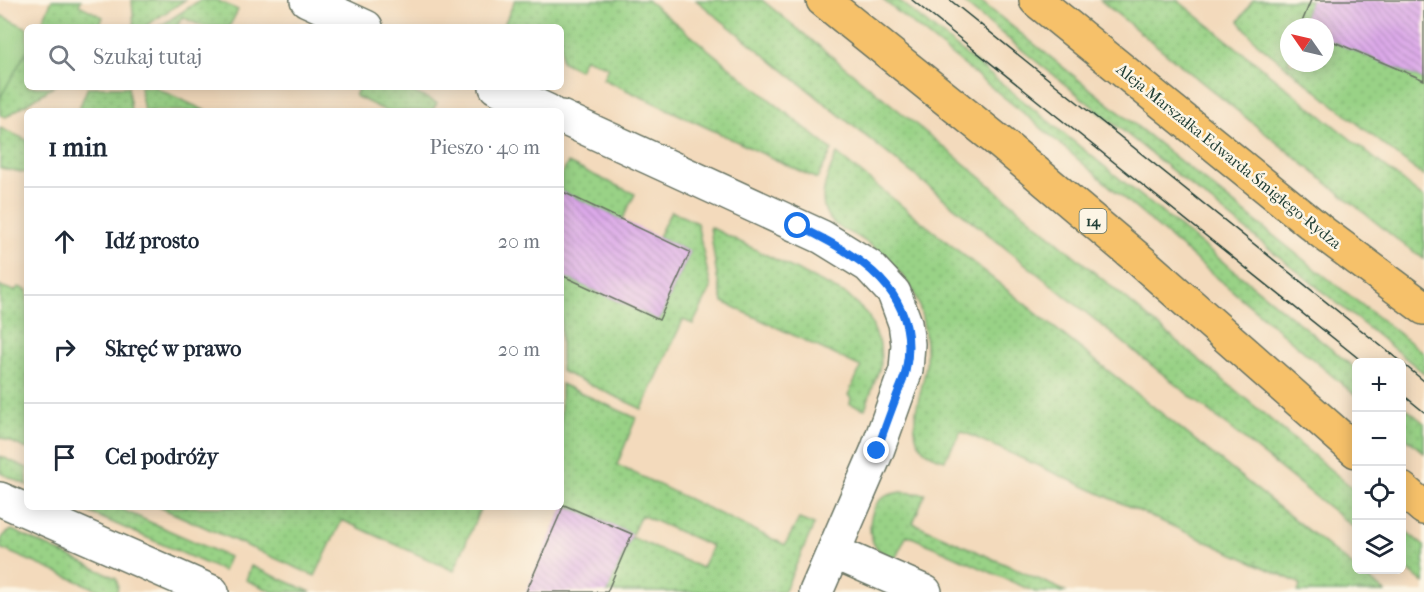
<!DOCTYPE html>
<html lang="pl">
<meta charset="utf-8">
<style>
:root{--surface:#fff;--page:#f6f6f7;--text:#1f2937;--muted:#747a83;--line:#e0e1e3}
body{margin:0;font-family:"IM FELL French Canon",serif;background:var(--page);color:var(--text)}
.controls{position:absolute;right:18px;bottom:18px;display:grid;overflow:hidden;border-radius:9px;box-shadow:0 3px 15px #0003}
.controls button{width:54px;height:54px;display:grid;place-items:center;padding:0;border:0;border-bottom:2px solid var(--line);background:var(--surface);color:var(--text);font:30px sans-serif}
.compass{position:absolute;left:1280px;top:18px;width:54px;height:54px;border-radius:50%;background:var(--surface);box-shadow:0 3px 15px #0003;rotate:304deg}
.stop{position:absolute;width:18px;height:18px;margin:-14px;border:4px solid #1a73e8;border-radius:50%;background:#fff}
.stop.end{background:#1a73e8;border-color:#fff;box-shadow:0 2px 6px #0008}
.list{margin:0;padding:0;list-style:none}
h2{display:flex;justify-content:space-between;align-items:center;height:78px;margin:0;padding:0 24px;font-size:26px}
h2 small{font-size:20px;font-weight:400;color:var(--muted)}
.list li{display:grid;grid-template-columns:39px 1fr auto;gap:18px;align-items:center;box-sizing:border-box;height:108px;padding:0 24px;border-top:2px solid var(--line)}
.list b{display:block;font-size:22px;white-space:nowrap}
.list em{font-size:20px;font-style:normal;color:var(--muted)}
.icon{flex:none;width:33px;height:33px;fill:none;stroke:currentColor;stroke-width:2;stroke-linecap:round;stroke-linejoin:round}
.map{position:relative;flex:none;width:1424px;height:592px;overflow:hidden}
.search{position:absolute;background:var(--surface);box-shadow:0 3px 15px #0003;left:24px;top:24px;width:540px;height:66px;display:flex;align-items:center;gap:15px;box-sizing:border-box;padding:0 21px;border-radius:9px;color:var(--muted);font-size:22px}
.panel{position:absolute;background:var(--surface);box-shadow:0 3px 15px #0003;left:24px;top:108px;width:540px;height:402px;border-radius:9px}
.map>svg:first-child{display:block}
</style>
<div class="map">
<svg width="1424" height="592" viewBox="0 0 1424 592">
<defs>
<pattern id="grass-dots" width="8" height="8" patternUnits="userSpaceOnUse" patternTransform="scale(1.5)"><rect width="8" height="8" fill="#99d286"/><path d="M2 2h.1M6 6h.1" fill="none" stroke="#83b574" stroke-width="1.8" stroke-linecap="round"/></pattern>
<pattern id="building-back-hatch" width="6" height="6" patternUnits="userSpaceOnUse" patternTransform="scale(1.5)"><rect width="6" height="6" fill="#dca9e9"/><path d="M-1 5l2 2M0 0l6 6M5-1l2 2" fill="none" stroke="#b28bbe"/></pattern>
</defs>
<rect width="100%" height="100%" fill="#fcf5e5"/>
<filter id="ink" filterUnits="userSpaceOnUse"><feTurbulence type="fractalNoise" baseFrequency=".0167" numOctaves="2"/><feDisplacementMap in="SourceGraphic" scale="12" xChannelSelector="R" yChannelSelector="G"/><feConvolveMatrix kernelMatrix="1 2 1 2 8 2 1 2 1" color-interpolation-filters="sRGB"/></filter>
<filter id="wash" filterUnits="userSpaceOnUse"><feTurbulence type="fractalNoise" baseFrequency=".008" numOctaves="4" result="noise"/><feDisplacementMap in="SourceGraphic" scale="24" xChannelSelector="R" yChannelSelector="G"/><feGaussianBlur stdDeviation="1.35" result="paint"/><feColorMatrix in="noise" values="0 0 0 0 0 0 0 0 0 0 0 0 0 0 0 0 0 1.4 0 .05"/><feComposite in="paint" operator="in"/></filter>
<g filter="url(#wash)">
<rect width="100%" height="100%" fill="#f3dabc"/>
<path fill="url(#grass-dots)" stroke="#5c885d" stroke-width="1.5" d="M52 0H81L79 5 103 17 99 27H40Z
M132 0H185L144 27H134Z
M200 0H217L238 10 229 27H204L182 17 177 27H159Z
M515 0H647L832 150 817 179 603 79 608 67 585 58 579 70 561 61V27H503Z
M696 0H762L961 161 1356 491V529Z
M883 0H898L1356 369V396L1026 115Z
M960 0H979L1304 260 1424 353V373Z
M1100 0H1177L1424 198V259L1399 241Z
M1253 0H1311L1300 27H1289V63H1325V38L1424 80V177L1257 43 1239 21Z
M27 50V87H53L6 117 0 115V98Z
M88 87H128L131 111H78Z
M140 87H154L206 111H144Z
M359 87H402L437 103 432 111H386L355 96Z
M0 128 27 140V173L0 168Z
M837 154 1385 592H1298L1301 584 961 431 945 460C893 448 923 398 926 364 927 345 924 323 919 305 912 280 882 251 860 238 852 233 843 231 836 225 812 207 827 175 837 154Z
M568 163 635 194 622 220 561 191V175Z
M671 211 697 223 711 288 693 324 683 320 642 409 561 371V275L659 320 690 252 658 237Z
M710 227 847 295 868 315 880 344 881 364 865 409 850 404 851 398 848 395 861 367 723 302 717 277Z
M0 286 14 291 19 287 27 290V449L0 437Z
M561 384 636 418 617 465 785 545 799 519 814 525 784 592H607L631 537 702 568 712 546 641 515 632 534 561 503Z
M1402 405 1424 423V453L1402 434Z
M0 456 27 468V485L0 473Z
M901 492 925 494 913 523 1067 592H1035L907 535 894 561C887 556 880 552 875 546 867 533 869 512 879 501 884 495 894 493 901 492Z
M77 507H116L229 557 223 571Z
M159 507H481L454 571 342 520 315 576Z
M1402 528 1424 546V583L1402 565Z
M12 530 116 578 118 585 117 592H103L0 548C0 538 3 535 12 530Z
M251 566 311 592H273L246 580Z"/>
<path fill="#99d286" stroke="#5c885d" stroke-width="1.5" d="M0 15 27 28V50L0 98Z"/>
<g id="blocks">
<path fill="url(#building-back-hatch)" d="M1311 0H1424V80L1325 38V27H1300Z
M561 191 690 252 659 320 561 275Z
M564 505 632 534 607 592H526Z"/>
</g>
</g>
<g filter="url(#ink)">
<use href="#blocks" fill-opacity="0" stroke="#697464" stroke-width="1.5"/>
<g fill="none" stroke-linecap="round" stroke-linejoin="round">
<g stroke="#697464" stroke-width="36">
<path id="minor" d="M307 0 366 27
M496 87 548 111
M561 117 822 237 869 266 894 293 905 323 908 344 906 370 877 451 816 592
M0 499 212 592
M834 552 925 592"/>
</g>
<g stroke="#697464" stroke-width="36">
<path id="major" d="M823 0 1002 144 1142 262 1356 451
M1036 0 1323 233 1424 308
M1402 489 1424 508"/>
</g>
<use href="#minor" stroke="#fff" stroke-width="33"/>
<use href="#major" stroke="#f6c16b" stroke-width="33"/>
<path stroke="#1f3d34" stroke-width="1.5" d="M912 0 1363 362
M950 0 1401 362
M1402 363 1424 381
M1402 394 1424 412"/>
</g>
</g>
<g fill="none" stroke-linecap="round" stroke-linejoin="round" filter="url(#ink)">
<path stroke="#1a73e8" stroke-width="8" d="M798 226C858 254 922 292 906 369 905 378 900 387 897 395 890 414 883 432 877 451"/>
</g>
<g text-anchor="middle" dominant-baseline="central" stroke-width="5" stroke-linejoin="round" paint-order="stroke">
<rect fill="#fcf5e5" stroke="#617469" stroke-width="1.5" x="1079.5" y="209" width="27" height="24" rx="4.5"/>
<g font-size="15" font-weight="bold" fill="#1f3d34">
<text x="1093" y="221">14</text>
</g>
<g font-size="16" fill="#1f3d34" stroke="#fcf5e5">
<text transform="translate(1229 156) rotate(39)">Aleja Marszałka Edwarda Śmigłego-Rydza</text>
</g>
</g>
</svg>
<div class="controls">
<button>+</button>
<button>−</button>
<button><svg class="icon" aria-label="locate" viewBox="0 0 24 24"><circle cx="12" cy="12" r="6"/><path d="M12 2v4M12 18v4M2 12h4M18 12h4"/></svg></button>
<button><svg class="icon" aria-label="layers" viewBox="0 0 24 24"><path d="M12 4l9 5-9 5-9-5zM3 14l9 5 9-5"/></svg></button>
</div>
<svg class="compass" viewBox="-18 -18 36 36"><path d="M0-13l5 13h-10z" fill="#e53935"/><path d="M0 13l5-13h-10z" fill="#747a83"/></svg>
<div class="stop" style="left:798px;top:226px"></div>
<div class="stop end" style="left:877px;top:451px"></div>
<div class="search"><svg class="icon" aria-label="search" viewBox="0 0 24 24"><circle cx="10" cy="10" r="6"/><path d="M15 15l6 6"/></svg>Szukaj tutaj</div>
<section class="panel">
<h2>1 min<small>Pieszo · 40 m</small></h2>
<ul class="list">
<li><svg class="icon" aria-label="ahead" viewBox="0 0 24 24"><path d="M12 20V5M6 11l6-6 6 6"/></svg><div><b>Idź prosto</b></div><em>20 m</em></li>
<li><svg class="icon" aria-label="right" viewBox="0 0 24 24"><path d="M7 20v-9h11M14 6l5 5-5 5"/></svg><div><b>Skręć w prawo</b></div><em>20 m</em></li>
<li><svg class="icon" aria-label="arrive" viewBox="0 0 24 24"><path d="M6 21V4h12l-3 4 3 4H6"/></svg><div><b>Cel podróży</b></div></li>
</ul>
</section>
</div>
